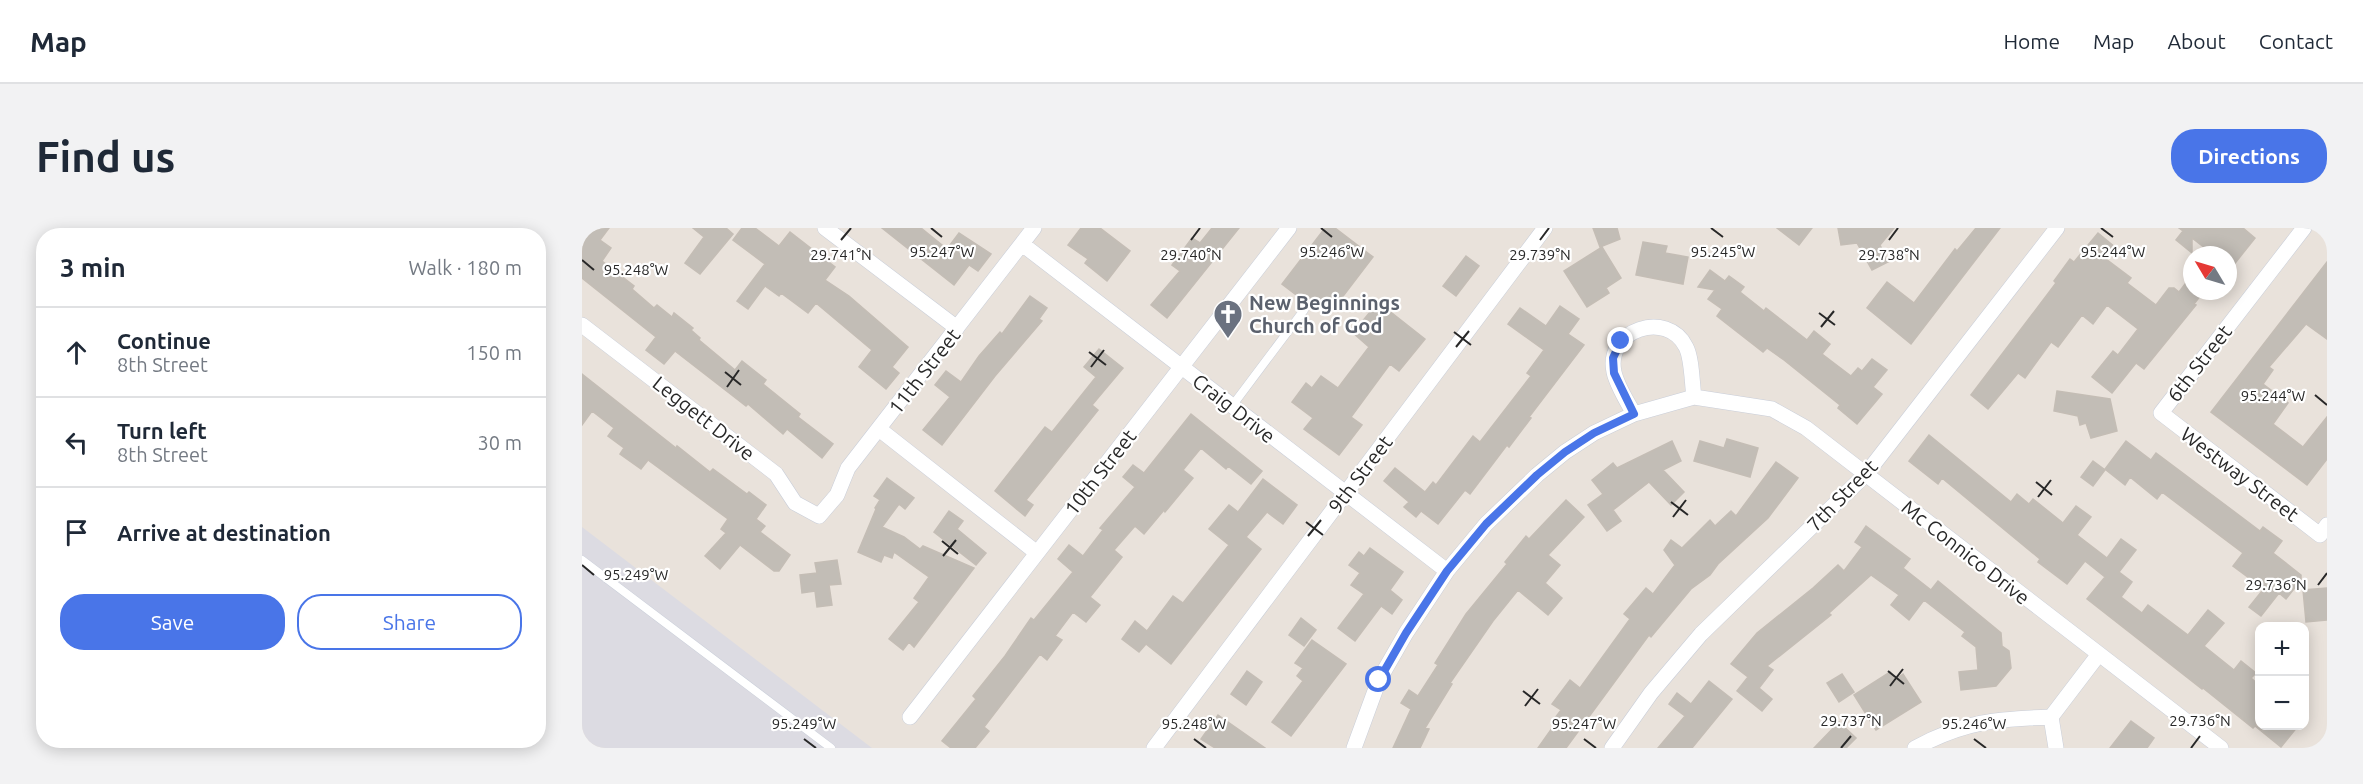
<!DOCTYPE html>
<meta charset="utf-8">
<style>
:root{--surface:#fff;--page:#f2f2f3;--text:#1f2937;--muted:#747a83;--line:#e0e1e3;--accent:#4975e8}
body{margin:0;font-family:Ubuntu,sans-serif;background:var(--page);color:var(--text)}
.controls{position:absolute;right:18px;bottom:18px;display:grid;overflow:hidden;border-radius:12px;box-shadow:0 3px 15px #0003}
.controls button{width:54px;height:54px;display:grid;place-items:center;padding:0;border:0;border-bottom:2px solid var(--line);background:var(--surface);color:var(--text);font:30px sans-serif}
.compass{position:absolute;left:1601px;top:18px;width:54px;height:54px;border-radius:50%;background:var(--surface);box-shadow:0 3px 15px #0003;rotate:308deg}
.stop{position:absolute;width:18px;height:18px;margin:-14px;border:4px solid #4975e8;border-radius:50%;background:#fff}
.stop.end{background:#4975e8;border-color:#fff;box-shadow:0 2px 6px #0008}
.list{margin:0;padding:0;list-style:none}
h2{display:flex;justify-content:space-between;align-items:center;height:78px;margin:0;padding:0 24px;font-size:26px}
h2 small{font-size:20px;font-weight:400;color:var(--muted)}
.list li{display:grid;grid-template-columns:39px 1fr auto;gap:18px;align-items:center;box-sizing:border-box;height:90px;padding:0 24px;border-top:2px solid var(--line)}
.list b{display:block;font-size:22px;white-space:nowrap}
.list p{margin:0;font-size:20px;white-space:nowrap;color:var(--muted)}
.list em{font-size:20px;font-style:normal;color:var(--muted)}
.actions{display:flex;gap:12px;padding:18px 24px}
.actions a{flex:1;padding:14px 0;border:2px solid var(--accent);border-radius:24px;text-align:center;font-size:21px;color:var(--accent)}
.actions .main{background:var(--accent);color:#fff}
.icon{flex:none;width:33px;height:33px;fill:none;stroke:currentColor;stroke-width:2;stroke-linecap:round;stroke-linejoin:round}
.map{position:relative;flex:none;width:1745px;height:520px;overflow:hidden;border-radius:24px}
header{display:flex;align-items:center;gap:36px;box-sizing:border-box;height:84px;padding:0 30px;background:var(--surface);border-bottom:2px solid var(--line)}
header strong{font-size:28px}
nav{display:flex;gap:33px;margin-inline-start:auto;font-size:21px}
.intro{display:flex;align-items:center;justify-content:space-between;box-sizing:border-box;height:144px;padding:0 36px}
h1{margin:0;font-size:42px}
.button{padding:15px 27px;border-radius:24px;background:var(--accent);color:#fff;font-size:21px;font-weight:700}
main{display:flex;gap:36px;padding:0 36px}
aside{flex:1;background:var(--surface);border-radius:24px;box-shadow:0 3px 15px #0003}
.map>svg:first-child{display:block}
</style>
<header>
<strong>Map</strong>
<nav><a>Home</a><a>Map</a><a>About</a><a>Contact</a></nav>
</header>
<div class="intro"><h1>Find us</h1><a class="button">Directions</a></div>
<main>
<aside>
<h2>3 min<small>Walk · 180 m</small></h2>
<ul class="list">
<li><svg class="icon" aria-label="ahead" viewBox="0 0 24 24"><path d="M12 20V5M6 11l6-6 6 6"/></svg><div><b>Continue</b><p>8th Street</p></div><em>150 m</em></li>
<li><svg class="icon" aria-label="left" viewBox="0 0 24 24"><path d="M17 20v-9H6M10 6l-5 5 5 5"/></svg><div><b>Turn left</b><p>8th Street</p></div><em>30 m</em></li>
<li><svg class="icon" aria-label="arrive" viewBox="0 0 24 24"><path d="M6 21V4h12l-3 4 3 4H6"/></svg><div><b>Arrive at destination</b></div></li>
</ul>
<div class="actions"><a class="main">Save</a><a>Share</a></div>
</aside>
<div class="map">
<svg width="1745" height="520" viewBox="0 0 1745 520">
<rect width="100%" height="100%" fill="#e9e2db"/>
<path fill="#dcdbe2" d="M0 299 290 520H0Z"/>
<path fill="#c2bdb6" stroke="#c4bdb5" stroke-width="1.5" d="M9 0H27L18 12 29 20 20 33 52 58 50 61 72 80 75 77 90 89 92 85 111 100 109 102 118 110 117 112 153 142 160 133 184 152 181 156 218 186 216 189 251 216 240 230 205 201 201 206 166 176 164 178 93 123 82 136 64 122 74 109 0 50V12Z
M111 0H144L151 6 118 46 103 35 122 9Z
M160 0H173L197 18 208 4 253 39 243 52 267 68 326 119 310 139 317 145 304 161 277 139 290 122 234 75 226 85 199 65 197 68 183 58 166 81 155 73 183 36 151 12Z
M300 0H339L365 21 377 5 409 26 396 43 387 37 372 57Z
M499 0H518L548 23 525 53 503 35 506 31 486 17Z
M630 0H657L585 90 569 77 598 43 590 37 610 10 618 15Z
M743 0H753L791 29 749 84 730 70 726 76 700 56Z
M1011 0H1035L1038 11 1018 19Z
M1195 0H1230L1217 17Z
M1256 0H1312L1298 17 1306 34 1290 42 1275 15 1259 17Z
M1394 0H1418L1329 116 1285 80 1305 54 1332 75 1373 21 1375 23Z
M1597 0H1661L1673 10 1646 44V27H1632L1610 10V25L1594 12 1601 3Z
M1516 5 1533 19 1524 31 1549 50 1545 55 1574 77 1587 60H1592L1597 64 1610 47V63H1622L1612 76 1614 77 1562 141 1554 135 1530 165 1510 149 1531 123 1536 127 1556 101 1525 77 1511 96 1500 87 1476 119 1469 114 1443 150 1436 145 1406 181 1389 167 1474 55 1472 53 1488 31 1492 34Z
M1061 14 1085 18 1083 25 1106 29 1101 56 1054 47Z
M1020 19 1039 50 1024 60 1027 65 1005 79 982 43Z
M884 28 897 38 874 68 861 58Z
M1745 34V111L1724 96 1687 139 1691 142 1681 156 1706 175 1691 196 1721 219 1745 189V231L1725 257 1629 184Z
M1128 42 1143 53 1147 48 1162 59 1158 64 1182 83 1184 80 1225 112 1232 103 1248 116 1240 126 1269 148 1276 140 1280 143 1290 131 1305 142 1291 159 1300 166 1275 196 1256 180 1258 177 1202 132 1185 120 1181 124 1135 88 1140 81 1126 71 1133 62 1116 59Z
M448 68 465 80 457 91 460 93 413 148 360 217 341 202 368 169 353 157 364 143 379 154 397 128 418 104 420 106Z
M796 74 843 111 817 143 808 136 769 189 780 197 757 227 722 201 731 190 710 174 724 155 730 160 739 148 756 160 787 119 771 105Z
M978 78 997 91 986 106 1002 117 947 189 949 190 927 219 925 217 888 266 883 262 856 296 839 283 834 289 822 279 827 274 802 253 813 240 843 264 851 254 854 257 891 208 898 214 949 148 945 145 962 122 926 96 938 80 964 98Z
M517 121 541 140 510 177 516 182 444 272 451 277 443 288 413 263 463 199 470 204 514 149 502 139Z
M0 146 94 220 95 218 128 244 131 241 165 266 167 264 184 277 174 291 183 298 178 304 208 327 197 343H192L158 317 138 341 123 328 144 305 139 301 146 291 66 232 59 241 38 226 42 220 26 208 32 200 10 183 0 197Z
M1475 163 1528 171 1535 203 1509 210 1504 195 1498 197 1496 188 1472 183Z
M609 186 680 243 669 256 646 238 644 241 619 220 601 242 611 250 583 284 582 282 562 306 553 298 532 322 540 329 508 369 518 377 504 394 491 384 473 408 480 412 465 432 458 426 402 499 407 503 393 520H369L360 513 394 471 391 468 423 428 449 390 452 392 491 344 476 331 487 317 501 328 521 302 518 300 553 259 541 249 551 237 562 245Z
M1347 207 1429 274 1435 266 1447 276 1451 271 1481 295 1494 278 1509 289 1495 307 1525 330 1539 311 1554 322 1537 344 1550 354 1539 369 1560 385 1566 377 1606 407 1626 382 1642 395 1622 418 1652 442 1659 433 1674 445 1669 450 1677 457V492L1673 498H1716L1699 519 1673 498 1671 500 1621 460 1620 461 1505 371 1523 349 1503 333 1485 356 1456 334 1458 331 1360 250 1356 256 1327 233Z
M1145 211 1176 220 1168 249 1112 233 1118 213 1142 220Z
M1090 213 1099 233 1081 242 1102 264 1089 277 1067 254 1031 282 1039 293 1025 303 1006 277 1021 266 1010 252 1031 235 1035 240Z
M1544 213 1569 232 1574 225 1678 303 1681 299 1700 313 1691 325 1719 347V352L1704 371 1697 365 1679 388 1667 379 1680 363 1674 358 1675 356 1651 338 1661 325 1580 264 1575 271 1548 249 1543 257 1523 241Z
M1511 233 1523 242 1511 258 1499 249Z
M1194 234 1216 250 1186 290 1136 336 1128 347 1109 361 1069 409 1067 407 984 520H956L973 496 970 494 979 482 970 476 988 452 998 460 1048 391 1042 386 1064 360 1071 366 1093 337 1082 322 1089 312 1100 320 1128 292 1133 298 1149 283 1154 288Z
M305 250 332 270 323 281 317 276 300 299 322 309 338 321 341 318 392 340 332 419 327 414 321 422 307 411 337 374 332 370 347 349 312 324 310 330 302 327 299 334 276 324 294 281 293 280 298 272 292 268Z
M681 251 715 277 701 296 685 284 664 309 679 321 589 436 564 416 557 424 540 411 553 393 565 403 591 368 601 375 647 317 627 301 647 277 656 284Z
M984 272 1002 289 966 327 978 337 963 355 980 370 966 387 936 362 911 393 868 455 870 456 843 500 847 501 838 520H811L829 481 819 475 827 462 836 468 856 437 853 435 884 386 925 336 923 334 944 308 947 311Z
M367 283 381 293 375 301 404 325 394 337 352 304Z
M1284 298 1328 331 1321 340 1349 362 1356 353 1419 405 1420 418 1427 423 1429 440 1414 458 1379 462 1377 444 1396 442 1394 419 1380 408 1383 404 1342 372 1327 392 1309 377 1317 367 1289 347 1247 385 1249 387 1185 438 1191 442 1177 460 1190 471 1180 483 1155 463 1166 449 1149 436 1175 405 1231 360 1256 337 1262 343 1280 319 1273 314Z
M788 320 821 344 808 362 820 372 810 386 799 378 773 413 756 400 782 366 769 357 778 345 767 337 777 324 782 328Z
M255 332 259 356 247 357 250 377 235 379 233 363 220 365 218 347 235 345 233 335Z
M1745 360V392L1724 394 1721 362Z
M719 390 734 402 722 418 707 407Z
M730 412 764 436 709 508 690 494 721 453 715 448 721 440 713 435Z
M665 443 680 454 664 477 649 466Z
M1308 444 1313 452 1321 446 1339 474 1294 502 1272 467Z
M1260 446 1272 464 1257 474 1245 455Z
M1127 453 1150 471 1110 520H1076L1103 488 1087 476 1095 465 1109 476Z
M636 487 683 520H633L619 511Z
M1549 493 1572 510 1565 520H1528Z
M1257 494 1274 510 1264 520H1232Z"/>
<g fill="none" stroke-linecap="round" stroke-linejoin="round">
<g stroke="#c9ced9" stroke-width="9">
<path id="lane" d="M650 178 722 82
M0 332 249 520"/>
</g>
<g stroke="#c9ced9" stroke-width="16">
<path id="street" d="M243 0 375 100
M1722 0 1579 185 1738 307 1745 297
M440 16 865 343
M0 97 194 246 213 275 237 288 255 267 266 240 452 0
M1052 186C1045 173 1035 158 1032 144 1023 102 1085 81 1104 119 1110 130 1110 156 1112 169
M297 201 455 325
M328 489 707 0
M1469 489 1474 520
M572 520 963 0
M772 520 797 452 824 405 865 343 904 296 955 247 983 224 1012 205 1052 186 1112 169 1190 181 1224 200 1639 520
M1030 520 1069 465 1119 406 1284 246 1475 0
M1333 520C1383 493 1414 491 1469 489L1517 426"/>
</g>
<use href="#lane" stroke="#fff" stroke-width="8"/>
<use href="#street" stroke="#fff" stroke-width="15"/>
</g>
<g fill="none" stroke-linecap="round" stroke-linejoin="round">
<path stroke="#4975e8" stroke-width="8" d="M797 452 824 405 865 343 904 296 955 247 983 224 1012 205 1052 186 1032 145 1031 130 1039 113"/>
</g>
<path fill="none" stroke="#282828" stroke-width="2" d="M349 0 360 9M739 0 750 9M1129 0 1141 9M1519 0 1531 9M259 12 269 0M609 12 618 0M958 12 967 0M1307 12 1316 0M0 32 12 42M1237 85 1253 97M1239 99 1252 83M872 104 889 117M874 119 887 103M507 124 524 137M509 139 522 122M143 144 159 157M145 159 157 142M1733 167 1745 177M1454 254 1470 267M1456 269 1469 252M1089 274 1106 287M1091 289 1104 272M724 294 741 307M726 308 739 292M360 313 376 326M361 328 374 312M0 337 12 347M1736 357 1745 345M1306 443 1322 456M1308 458 1321 441M941 463 958 476M943 478 956 461M222 511 234 520M612 511 624 520M1002 511 1014 520M1392 511 1404 520M1259 520 1269 508M1609 520 1618 508"/>
<defs>
<g id="church-pin" transform="scale(1.5)"><path d="M0 17L-7.5 6A9.5 9.5 0 1 1 7.5 6Z" fill="#6b7280" stroke="#fff"/><path d="M-1.2-6h2.4v3.5h3.3v2.4h-3.3V6h-2.4V-.1h-3.3v-2.4h3.3Z" fill="#fff"/></g>
</defs>
<g fill-rule="evenodd">
<use href="#church-pin" x="646" y="86"/>
</g>
<g text-anchor="middle" dominant-baseline="central" stroke-width="4.5" stroke-linejoin="round" paint-order="stroke">
<g font-size="20" font-weight="bold" fill="#5b616d" stroke="#fff" text-anchor="start">
<text x="667" y="74">New Beginnings<tspan x="667" dy="23">Church of God</tspan></text>
</g>
<g font-size="20" fill="#282828" stroke="#fff">
<text transform="translate(1617 135) rotate(-52)">6th Street</text>
<text transform="translate(342 143) rotate(-52)">11th Street</text>
<text transform="translate(652 180) rotate(38)">Craig Drive</text>
<text transform="translate(122 190) rotate(38)">Leggett Drive</text>
<text transform="translate(518 244) rotate(-52)">10th Street</text>
<text transform="translate(778 246) rotate(-53)">9th Street</text>
<text transform="translate(1658 246) rotate(37)">Westway Street</text>
<text transform="translate(1260 267) rotate(-46)">7th Street</text>
<text transform="translate(1384 324) rotate(38)">Mc Connico Drive</text>
</g>
</g>
<g font-size="15" text-anchor="middle" fill="#282828" stroke="#fff" stroke-width="4.5" stroke-linejoin="round" paint-order="stroke">
<text x="360" y="29">95.247°W</text>
<text x="750" y="29">95.246°W</text>
<text x="1141" y="29">95.245°W</text>
<text x="1531" y="29">95.244°W</text>
<text x="259" y="32">29.741°N</text>
<text x="609" y="32">29.740°N</text>
<text x="958" y="32">29.739°N</text>
<text x="1307" y="32">29.738°N</text>
<text x="54" y="47">95.248°W</text>
<text x="1691" y="173">95.244°W</text>
<text x="54" y="352">95.249°W</text>
<text x="1694" y="362">29.736°N</text>
<text x="1269" y="498">29.737°N</text>
<text x="1618" y="498">29.736°N</text>
<text x="222" y="501">95.249°W</text>
<text x="612" y="501">95.248°W</text>
<text x="1002" y="501">95.247°W</text>
<text x="1392" y="501">95.246°W</text>
</g>
</svg>
<div class="controls">
<button>+</button>
<button>−</button>
</div>
<svg class="compass" viewBox="-18 -18 36 36"><path d="M0-13l5 13h-10z" fill="#e53935"/><path d="M0 13l5-13h-10z" fill="#747a83"/></svg>
<div class="stop" style="left:797px;top:452px"></div>
<div class="stop end" style="left:1039px;top:113px"></div>
</div>
</main>
